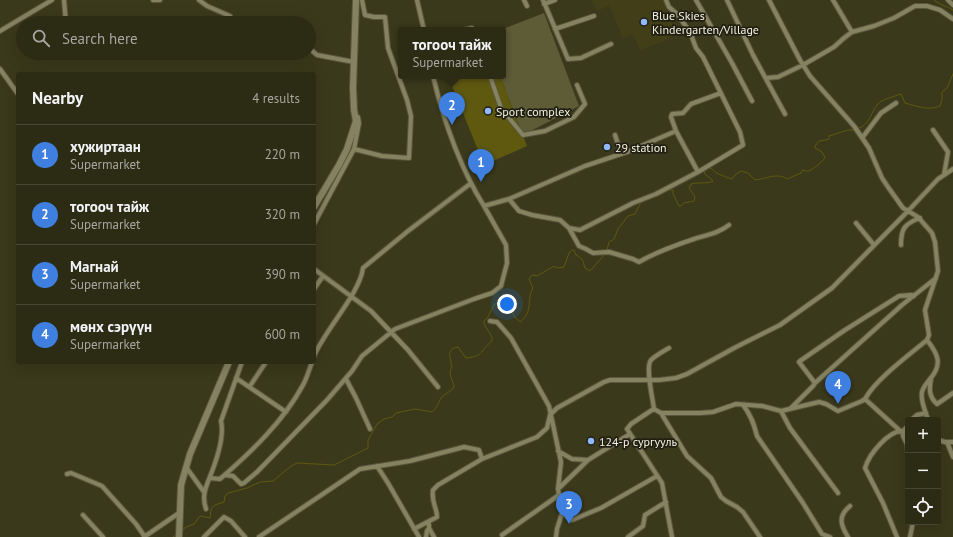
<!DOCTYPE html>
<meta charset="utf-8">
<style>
:root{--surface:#2c2b14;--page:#383722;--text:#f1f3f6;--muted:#a6a7a0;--line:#484734;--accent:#1a73e8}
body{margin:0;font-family:"PT Sans",sans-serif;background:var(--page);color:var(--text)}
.controls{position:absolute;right:12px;bottom:12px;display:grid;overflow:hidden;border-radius:4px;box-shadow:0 4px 16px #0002}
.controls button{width:36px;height:36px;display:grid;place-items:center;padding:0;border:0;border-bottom:1px solid var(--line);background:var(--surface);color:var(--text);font:20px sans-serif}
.you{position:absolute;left:507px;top:304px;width:14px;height:14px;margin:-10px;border:3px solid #fff;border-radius:50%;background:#1a73e8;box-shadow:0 0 0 6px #1a73e833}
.badge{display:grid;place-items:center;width:26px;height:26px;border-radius:50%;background:var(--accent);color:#fff;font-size:13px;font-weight:700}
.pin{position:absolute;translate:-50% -33px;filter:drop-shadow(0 1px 2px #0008)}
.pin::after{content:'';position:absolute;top:21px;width:14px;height:12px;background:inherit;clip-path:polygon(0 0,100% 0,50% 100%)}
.popup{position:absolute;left:398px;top:27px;width:108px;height:52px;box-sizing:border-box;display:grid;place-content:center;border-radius:4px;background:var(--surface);filter:drop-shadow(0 1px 3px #0005);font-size:13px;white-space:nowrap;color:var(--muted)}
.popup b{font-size:15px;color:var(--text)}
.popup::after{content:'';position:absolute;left:50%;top:100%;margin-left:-8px;border:8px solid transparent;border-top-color:var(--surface)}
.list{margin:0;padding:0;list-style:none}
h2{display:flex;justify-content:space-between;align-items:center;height:52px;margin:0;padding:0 16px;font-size:17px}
h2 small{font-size:13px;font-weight:400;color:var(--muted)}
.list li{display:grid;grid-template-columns:26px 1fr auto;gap:12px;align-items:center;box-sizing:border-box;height:60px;padding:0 16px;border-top:1px solid var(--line)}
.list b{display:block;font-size:15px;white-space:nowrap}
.list p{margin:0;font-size:13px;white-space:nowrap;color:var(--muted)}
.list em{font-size:13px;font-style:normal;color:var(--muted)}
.icon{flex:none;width:22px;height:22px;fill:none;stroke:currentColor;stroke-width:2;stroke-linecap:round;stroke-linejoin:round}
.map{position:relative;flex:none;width:953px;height:537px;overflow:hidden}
.search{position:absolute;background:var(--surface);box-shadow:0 4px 16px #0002;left:16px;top:16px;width:300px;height:44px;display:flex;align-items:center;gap:10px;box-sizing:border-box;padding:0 14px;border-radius:22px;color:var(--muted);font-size:15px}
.panel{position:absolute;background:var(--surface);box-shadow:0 4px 16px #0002;left:16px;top:72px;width:300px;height:292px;border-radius:4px}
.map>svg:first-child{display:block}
</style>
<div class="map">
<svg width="953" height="537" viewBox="0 0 953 537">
<rect width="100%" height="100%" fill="#3b391b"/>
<path fill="#423e18" d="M592 0H663L677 34 668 38 663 42 640 50 633 34 623 38 609 6 597 11Z"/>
<path fill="#5e5b37" d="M544 13 579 106 523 135 500 76H503V30H500Z"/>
<path fill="#5f5910" d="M448 76H500L527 146 484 165Z"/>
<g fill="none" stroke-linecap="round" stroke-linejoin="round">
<path stroke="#5f5910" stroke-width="1" d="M934 0C939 5 947 6 953 10
M857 129C870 125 870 114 877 105 883 98 892 98 900 94H901L905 103C916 106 929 111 940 106L942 100V92L947 88 953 74
M710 168C714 169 713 172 717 173 720 175 729 178 732 179L735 175 741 171 748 173 755 180C766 179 777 172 787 179L801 173 803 170C810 173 812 169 818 165 821 162 823 161 825 157L822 152 815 148V146L819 141 826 140 829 139V136L848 130H854
M667 190H673V194L679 206H681L684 203 694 201 695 197 689 188 691 184C698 182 709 184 713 181L704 173 707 169
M649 199 656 196
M607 250 609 242 614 239 618 229 628 216 635 214 641 202
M181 531 186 527 194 524 199 517 201 516 210 518C211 505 212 506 224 502L225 496 228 493 247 488 260 482 273 481 291 466 297 463 334 465 368 448V440L377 424 384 419 392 417 396 413 415 409 432 412C437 408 438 403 441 398 445 393 451 392 454 387 453 380 447 373 452 367 451 358 445 349 458 347L466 358C485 356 480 350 492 341V337L484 324V321L488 317 494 305 500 301 506 300 514 316 520 322C534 311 526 300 533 288L529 279 531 276 534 275 537 276 554 266 556 268 564 267 569 253 572 250H574L576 255C585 260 582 260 585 268L590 271 606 253
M173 537 177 534"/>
<g stroke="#59573c" stroke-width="6">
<path id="minor" d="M64 0 66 23
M153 0H160
M199 0 207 6 230 16
M417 0 424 30
M524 0 527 6
M543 0 568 59 581 58 611 44
M696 0 732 63 752 101
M727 0 753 55 785 114
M769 0 800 60 810 76 854 126 869 148 882 178 888 187 903 208 918 217 932 233 935 242 938 271 925 310 929 335 927 340C938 354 943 364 930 379 927 383 923 387 922 392 920 401 926 412 928 420
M833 0 852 32
M948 0 953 5
M544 4 555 0
M555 29 594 16
M463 30 472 28 473 30
M0 31 52 0
M309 48 317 55 354 62
M250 53H257
M140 54 161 57 191 53
M0 69 18 94
M433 76C444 122 459 166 484 206L509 199 585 166 627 152 676 131
M490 76 501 108 523 135 545 131 574 117 585 104 577 85
M766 78 778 77 803 65 834 47 844 38 852 32 874 26 894 18 915 6H927L940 10 953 19
M933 130 948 152 944 175
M615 135 621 153
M862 138 881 113 896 103
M354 149 382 156 409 158 411 116 407 100 388 48 385 17H374L365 15 362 0
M698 172 676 131 671 117 672 114 683 113 691 104 721 93
M509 199 519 211 532 215 560 220 569 228 580 230 633 203 656 194 698 172 743 145 740 132 703 57 696 48 690 32 677 14 669 7 666 0
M856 223 874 245
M314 224 354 149 359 123 358 117
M569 228 579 246 586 249 593 253 609 252 633 259 639 262C656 252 676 245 694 239 707 235 719 233 729 225
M901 245C901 229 904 224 920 218
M314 269 371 311 408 350 438 387
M314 289 323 276
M490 321 497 322 511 338 549 406 561 462 558 489 562 513 557 529 556 537
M314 356C325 330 360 293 363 268L408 231 470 184
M236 378 286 412
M346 379 356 398 370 429
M931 379C929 389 929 397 937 404L953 393
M815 383 799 362 800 361 845 330 899 296 912 295 914 296
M250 386 266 362
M865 399C876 379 909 355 927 340
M743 405C751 415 754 424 757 436L803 503 822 534 830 537
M791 408 813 386 815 383 902 305 936 278
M654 409C653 400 645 367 651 360 656 355 664 351 669 348
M781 411 790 428 838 493
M661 413 687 456 711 478 721 497 726 501 737 507 743 512 760 537
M911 420 917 415 926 413
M903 436 907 444 908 454
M938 440 945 442H953
M947 442 953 457
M558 451 572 459 588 460 630 434
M377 466 388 483 419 537
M186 467 204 492
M67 474 71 473 102 486 136 524 145 537
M225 475 233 476 241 484 244 483 257 472 327 400 352 371 362 356 395 329 474 299 492 293 501 286 507 263 506 245 484 206
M210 478 220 479C251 452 283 422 303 385 307 378 309 370 312 362
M558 489 588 460
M206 509C202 497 205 489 209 479 216 462 225 438 221 421L242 362
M562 513 572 520 601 508 657 476
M83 515 103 537
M429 522V528L434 537
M414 529 437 517C437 507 431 503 433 490L438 485 482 459
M502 535 559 495
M144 537 179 513
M204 537 224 517 231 521 245 537
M259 537 360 469 410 461 464 447 479 450 482 459 537 437 547 428 550 415 557 408 604 382 610 380H659L676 378 687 374 736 347 780 325 832 288 908 211 938 179 953 169
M426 537 427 531 429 528
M628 537 643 526 645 515 666 502
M672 537 662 483 627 429 631 424 652 410 654 409 661 413H700L713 412 736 404 762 406 781 411 819 402 826 404 838 411 862 401 865 399 908 438
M848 537C840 524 838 516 850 506
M897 537 883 503 865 468C869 454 889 430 903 431L908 426
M910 537 913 522"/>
</g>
<g stroke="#59573c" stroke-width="8">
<path id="secondary" d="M314 207 339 165 347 149 356 121 354 110 353 88 356 0
M179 537 181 485 190 454 229 362"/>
</g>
<use href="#minor" stroke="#858262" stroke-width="4"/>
<use href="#secondary" stroke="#858262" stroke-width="6"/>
</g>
<g fill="#90b8fd" stroke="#201f12" stroke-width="1.5">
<circle cx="644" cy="22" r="4"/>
<circle cx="488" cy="111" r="4"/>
<circle cx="607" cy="147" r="4"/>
<circle cx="591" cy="441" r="4"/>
</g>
<g text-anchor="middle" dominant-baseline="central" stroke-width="3.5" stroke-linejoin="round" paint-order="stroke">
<g font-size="12" fill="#f4f3e2" stroke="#201f12" text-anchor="start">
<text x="652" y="15">Blue Skies<tspan x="652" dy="14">Kindergarten/Village</tspan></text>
<text x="496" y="111">Sport complex</text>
<text x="615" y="147">29 station</text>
<text x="599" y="441">124-р сургууль</text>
</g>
</g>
</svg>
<div class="controls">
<button>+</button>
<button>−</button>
<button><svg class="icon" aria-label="locate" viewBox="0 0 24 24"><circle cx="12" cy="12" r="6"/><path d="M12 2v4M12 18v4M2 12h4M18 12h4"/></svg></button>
</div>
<div class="you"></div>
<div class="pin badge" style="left:481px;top:182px;background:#3f7fe0">1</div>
<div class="pin badge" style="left:452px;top:125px;background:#3f7fe0">2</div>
<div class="popup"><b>тогооч тайж</b>Supermarket</div>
<div class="pin badge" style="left:569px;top:524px;background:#3f7fe0">3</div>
<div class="pin badge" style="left:838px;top:404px;background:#3f7fe0">4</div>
<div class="search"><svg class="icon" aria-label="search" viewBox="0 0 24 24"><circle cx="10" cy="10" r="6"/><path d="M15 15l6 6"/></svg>Search here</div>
<section class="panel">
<h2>Nearby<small>4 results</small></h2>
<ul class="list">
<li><span class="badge" style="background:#3f7fe0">1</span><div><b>хужиртаан</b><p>Supermarket</p></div><em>220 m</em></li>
<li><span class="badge" style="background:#3f7fe0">2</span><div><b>тогооч тайж</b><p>Supermarket</p></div><em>320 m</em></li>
<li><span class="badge" style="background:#3f7fe0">3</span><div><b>Магнай</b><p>Supermarket</p></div><em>390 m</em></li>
<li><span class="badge" style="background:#3f7fe0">4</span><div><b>мөнх сэрүүн</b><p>Supermarket</p></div><em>600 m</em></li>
</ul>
</section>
</div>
